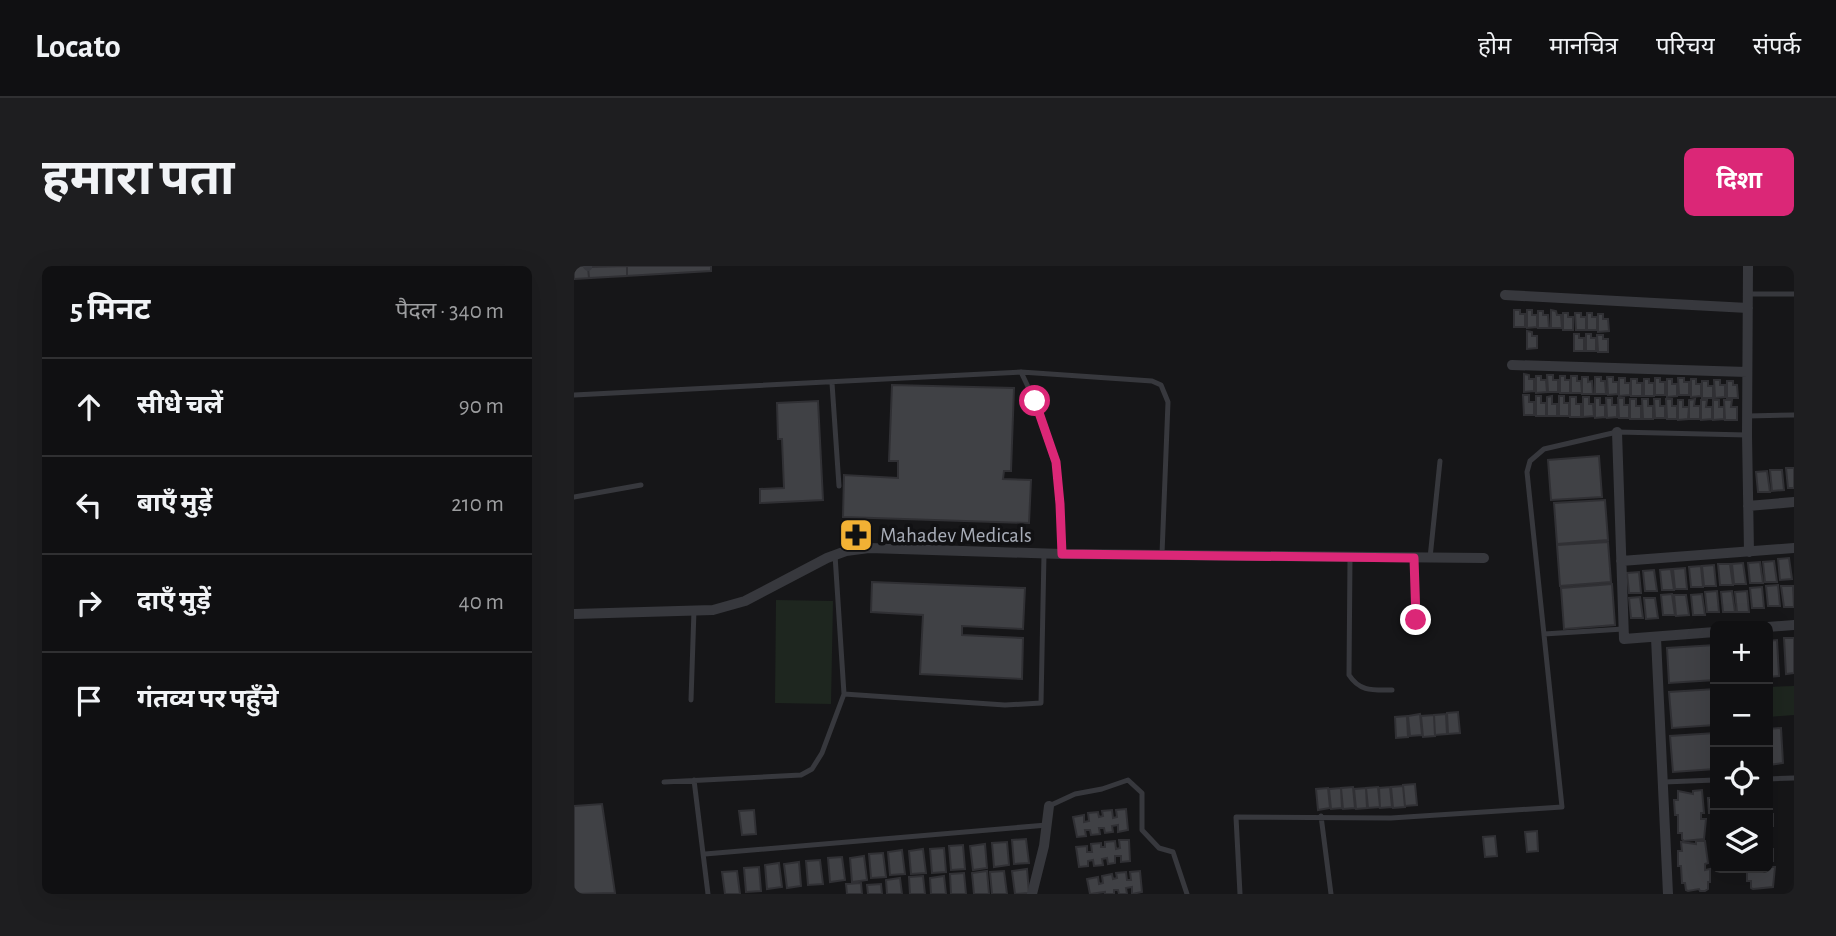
<!DOCTYPE html>
<html lang="hi">
<meta charset="utf-8">
<style>
:root{--surface:#101012;--page:#1e1e20;--text:#f1f3f6;--muted:#9c9d9f;--line:#303032;--accent:#db2777}
body{margin:0;font-family:"Alegreya Sans","Noto Sans Devanagari",sans-serif;background:var(--page);color:var(--text)}
.controls{position:absolute;right:21px;bottom:21px;display:grid;overflow:hidden;border-radius:10px;box-shadow:0 7px 28px #0002}
.controls button{width:63px;height:63px;display:grid;place-items:center;padding:0;border:0;border-bottom:2px solid var(--line);background:var(--surface);color:var(--text);font:35px sans-serif}
.stop{position:absolute;width:21px;height:21px;margin:-16px;border:5px solid #db2777;border-radius:50%;background:#fff}
.stop.end{background:#db2777;border-color:#fff;box-shadow:0 2px 7px #0008}
.list{margin:0;padding:0;list-style:none}
h2{display:flex;justify-content:space-between;align-items:center;height:91px;margin:0;padding:0 28px;font-size:30px}
h2 small{font-size:23px;font-weight:400;color:var(--muted)}
.list li{display:grid;grid-template-columns:46px 1fr auto;gap:21px;align-items:center;box-sizing:border-box;height:98px;padding:0 28px;border-top:2px solid var(--line)}
.list b{display:block;font-size:26px;white-space:nowrap}
.list em{font-size:23px;font-style:normal;color:var(--muted)}
.icon{flex:none;width:38px;height:38px;fill:none;stroke:currentColor;stroke-width:2;stroke-linecap:round;stroke-linejoin:round}
.map{position:relative;flex:none;width:1220px;height:628px;overflow:hidden;border-radius:10px}
header{display:flex;align-items:center;gap:42px;box-sizing:border-box;height:98px;padding:0 35px;background:var(--surface);border-bottom:2px solid var(--line)}
header strong{font-size:33px}
nav{display:flex;gap:38px;margin-inline-start:auto;font-size:24px}
.intro{display:flex;align-items:center;justify-content:space-between;box-sizing:border-box;height:168px;padding:0 42px}
h1{margin:0;font-size:49px}
.button{padding:18px 32px;border-radius:10px;background:var(--accent);color:#fff;font-size:24px;font-weight:700}
main{display:flex;gap:42px;padding:0 42px}
aside{flex:1;background:var(--surface);border-radius:10px;box-shadow:0 7px 28px #0002}
.map>svg:first-child{display:block}
</style>
<header>
<strong>Locato</strong>
<nav><a>होम</a><a>मानचित्र</a><a>परिचय</a><a>संपर्क</a></nav>
</header>
<div class="intro"><h1>हमारा पता</h1><a class="button">दिशा</a></div>
<main>
<aside>
<h2>5 मिनट<small>पैदल · 340 m</small></h2>
<ul class="list">
<li><svg class="icon" aria-label="ahead" viewBox="0 0 24 24"><path d="M12 20V5M6 11l6-6 6 6"/></svg><div><b>सीधे चलें</b></div><em>90 m</em></li>
<li><svg class="icon" aria-label="left" viewBox="0 0 24 24"><path d="M17 20v-9H6M10 6l-5 5 5 5"/></svg><div><b>बाएँ मुड़ें</b></div><em>210 m</em></li>
<li><svg class="icon" aria-label="right" viewBox="0 0 24 24"><path d="M7 20v-9h11M14 6l5 5-5 5"/></svg><div><b>दाएँ मुड़ें</b></div><em>40 m</em></li>
<li><svg class="icon" aria-label="arrive" viewBox="0 0 24 24"><path d="M6 21V4h12l-3 4 3 4H6"/></svg><div><b>गंतव्य पर पहुँचे</b></div></li>
</ul>
</aside>
<div class="map">
<svg width="1220" height="628" viewBox="0 0 1220 628">
<rect width="100%" height="100%" fill="#161618"/>
<path fill="#1e261f" d="M202 334 259 335 257 438 201 437Z
M1220 420V449L1194 451V421Z"/>
<path fill="#404145" stroke="#303034" stroke-width="2" d="M0 0H137V5L0 13Z
M53 0V10L15 12 14 1Z
M940 44H946V48H951V61H940Z
M953 44H958V49H963V61L953 62Z
M977 44 982 45 983 49H987L988 62H977Z
M964 45H969V49H974L975 62H964Z
M989 47H994V51H999V64H989Z
M1001 47H1007V51H1012V64H1002Z
M1013 47H1018V51H1023V64H1013Z
M1024 48H1029V53H1034L1035 65 1024 66Z
M953 65 958 66V70H963V82L953 83Z
M1000 68H1005V72H1010V85H1000Z
M1012 68H1017V72H1022V85H1012Z
M1023 69H1029V73H1034V86H1024Z
M950 108 955 109V113H960V125L950 126Z
M973 109H979V114H984V126H974Z
M962 110H967V114H972L973 126 962 127Z
M986 110H991V114H996V127H986Z
M997 110H1003V115H1007L1008 127H997Z
M1008 111H1014V116L1018 115 1019 128H1008Z
M1021 111H1027V115H1031L1032 128H1021Z
M1033 111H1039V116H1044V128L1034 129Z
M1045 112H1051V117H1056V129L1045 130Z
M1081 112H1086V116H1091V129H1081Z
M1104 112H1110V116H1115V129H1105Z
M1057 113H1063V117H1068V130H1057Z
M1070 113H1075V117H1080V130H1070Z
M1093 113H1098V118H1103V130L1093 131Z
M1117 113H1122V118H1127V130L1117 131Z
M1140 114H1146V119H1151V131L1141 132Z
M1128 115H1134V120H1139V132H1128Z
M1153 115H1159V119H1163L1164 132H1153Z
M318 119 440 122 437 205H430L429 213 457 214 455 257 269 251 270 209 324 212V195H315Z
M949 129H955V136H960V149H950Z
M962 130H967V137H972V150H962Z
M978 130V138H983V150H973V131Z
M985 130H990V137H995V150H985Z
M996 131H1002V138H1007V151H996Z
M1009 131H1015V138H1019L1020 150 1009 151Z
M1021 132H1026V139H1031V151L1021 152Z
M1032 132H1038V139H1043V151L1033 152Z
M1044 132H1050V139H1055V152H1045Z
M1056 133H1062V140H1067V153H1056Z
M1068 133H1074V140H1079V153H1069Z
M1080 133H1086V140H1091V152H1081Z
M1092 133H1098V140H1103V153H1093Z
M1121 133 1120 140H1126V153H1115V134Z
M1104 134H1109V141H1115L1114 153 1104 154Z
M1127 134H1133L1132 141H1138V153L1127 154Z
M1139 134H1145V141H1150V153L1139 154Z
M1150 134H1158L1157 141H1163V154H1151Z
M244 135 249 234 186 237V223L210 222 208 173H204L203 137Z
M1025 190 1028 231 977 234 974 194Z
M1212 202H1220V222H1214Z
M1196 204H1208L1210 224 1198 225Z
M1193 205 1196 226H1184L1182 206Z
M1031 234 1034 274 983 278 980 237Z
M1034 276 1037 316 986 320 983 279Z
M1215 292 1218 313 1206 314 1204 293Z
M1200 295 1203 316H1191L1189 296Z
M1186 296 1189 317H1176L1174 297Z
M1169 297 1172 318H1160L1158 298Z
M1144 298H1156L1159 319H1146Z
M1140 299 1142 320H1130L1128 300Z
M1127 300 1129 321H1117L1115 301Z
M1111 302 1113 323H1101L1099 303Z
M1097 303 1100 324H1088L1086 304Z
M1080 304 1083 325H1071L1069 305Z
M1065 306 1067 327H1055L1053 307Z
M298 316 451 322 449 363 388 360V369L449 372 448 413 346 408 349 349 297 346Z
M1038 318 1041 359 990 363 987 322Z
M1204 319 1206 340H1194L1192 320Z
M1207 320H1219L1220 341H1210Z
M1188 321 1190 342H1178L1176 322Z
M1143 325 1145 346H1133L1131 326Z
M1158 325 1161 346H1149L1147 326Z
M1173 325 1175 346H1163L1161 326Z
M1098 328 1101 349H1089L1087 329Z
M1128 328 1131 349H1119L1117 329Z
M1100 329H1112L1115 349 1102 350Z
M1066 331 1069 352H1057L1055 332Z
M1070 332H1081L1084 352 1072 353Z
M1210 372H1220V407L1212 408Z
M1203 374 1205 410 1194 411V375Z
M1141 379V414L1095 417 1093 382Z
M1141 423V459L1098 462 1095 426Z
M884 446 886 467 874 468 873 447Z
M846 448 848 469 836 470 834 450Z
M872 448 873 468 861 469 860 449Z
M860 449 861 470 849 471 847 450Z
M833 450 834 471 822 472 821 451Z
M1207 462 1209 497 1194 499V463Z
M1141 467V503L1099 506 1096 470Z
M841 518 843 539 831 540 829 519Z
M1194 519 1197 542H1194V548H1199V560H1197V567L1194 569Z
M829 520 831 541 819 542 817 521Z
M779 521 781 542 769 543 767 522Z
M804 521 806 541 794 542 792 522Z
M816 521 818 541 806 542 805 522Z
M754 522 756 542 744 544 742 523Z
M767 522 768 542 757 543 755 523Z
M792 522 793 542 782 543 780 523Z
M1138 523H1141V564L1139 565 1138 547H1135L1134 532H1138Z
M1128 524 1130 547H1127V553H1132L1130 573 1110 575 1108 573V567H1104V549H1101L1100 534H1104V525L1119 528V525Z
M28 538 41 627 0 628V540Z
M552 543 554 564 544 566V559L538 560 539 566 531 567 530 562H525L526 568 517 569 516 564H511L512 570 503 571 499 551 510 549V556L515 555 514 547 524 546 525 551 529 550 528 545 538 544 539 552 543 551 542 544Z
M180 544 182 568 168 569 165 545Z
M963 565 964 585 953 586 951 566Z
M921 570 923 590 911 591 909 571Z
M452 573 455 597 440 598 438 574Z
M1194 573H1196L1197 583H1199V595H1196V601H1201L1199 621 1179 623 1177 622V615H1173V602H1194Z
M545 574H555L556 595 547 596V590H541V597L534 598 533 592 528 593 529 599 520 600 519 594 514 595V600L505 601 502 581 513 580V586H518L517 578 527 577V581H531V576L541 575 542 583 546 582Z
M1122 575H1131L1134 597 1131 598V604L1136 603V616H1134V623L1131 625H1126L1125 623 1114 625 1112 624 1111 617H1108L1107 600H1104V585H1108L1107 576 1122 578Z
M433 576 435 599 420 601 418 577Z
M411 578 413 602 399 604 396 580Z
M389 579 391 603 377 604 375 580Z
M370 582 372 606 358 607 356 583Z
M349 583 352 607 337 608 335 585Z
M328 584 331 608 316 609 314 586Z
M309 587 312 611 297 612 295 588Z
M290 590 293 614 278 616 276 592Z
M268 591 271 614 256 616 254 592Z
M246 594 249 618 234 619 232 595Z
M225 596 227 620 213 622 210 598Z
M205 597 208 621 193 623 191 599Z
M185 601 187 625 172 626 170 602Z
M453 603 455 627 441 628 438 605Z
M163 605 166 628H151L148 606Z
M413 605 415 628H400L398 607Z
M430 605 433 628H418L416 606Z
M566 605 568 626 558 628V621L552 622 553 628H545L544 624H540V628H531V626L516 628 513 613 524 611 525 618 529 617 528 610 538 608 539 613 543 612 542 607 552 606 553 614H557L556 606Z
M390 607 392 628H377L376 608Z
M349 610 351 628H336L335 611Z
M370 610 372 628H357L356 612Z
M326 612 328 628H313L312 614Z
M287 617 288 628H273L272 618Z
M307 618 308 628H294L293 619Z"/>
<g fill="none" stroke-linecap="round" stroke-linejoin="round">
<path stroke="#37383d" stroke-width="5" d="M1174 28H1220
M447 106C461 135 475 165 482 197 488 226 487 258 488 288
M258 117 265 220
M0 129 447 106 578 115 587 119 594 136 588 288
M1173 150 1220 149
M0 231 67 219
M776 292 775 409C786 426 799 424 818 424
M840 292 842 354
M856 292 866 195
M970 368 1049 363
M270 428 431 439 467 437 470 288
M117 434 120 344
M1194 513 1220 512
M120 514 134 628
M90 516 227 509 238 503 248 487 270 428 261 289
M1090 516 1141 514
M475 540 501 528 528 523 554 514 568 527V564L585 582 599 586 613 628
M747 550 757 628
M131 588 473 559
M666 628 662 551 817 552 988 541 953 206 956 195 970 183 1043 166 1173 169"/>
<path stroke="#37383d" stroke-width="8" d="M13 0 14 1"/>
<path stroke="#37383d" stroke-width="10" d="M1174 0 1173 169 1175 286
M931 29 1174 42
M938 99 1173 106
M1043 166 1050 373 1141 366
M1174 240 1220 236
M1047 295 1220 282
M0 348 139 344 171 335 253 292 272 285 295 282 488 288 910 292
M1194 361 1220 359
M1082 372 1094 628
M458 628 470 580 475 540"/>
</g>
<g fill="none" stroke-linecap="round" stroke-linejoin="round">
<path stroke="#db2777" stroke-width="9" d="M461 135 482 196 486 238 488 288 840 292 842 354"/>
</g>
<defs>
<g id="pharmacy-square" transform="scale(1.75)"><rect x="-9" y="-9" width="18" height="18" rx="4" fill="#f2b134" stroke="#111113"/><path d="M-2-6h4v4h4v4h-4v4h-4v-4h-4v-4h4Z" fill="#111"/></g>
</defs>
<g fill-rule="evenodd">
<use href="#pharmacy-square" x="282" y="269"/>
</g>
<g text-anchor="middle" dominant-baseline="central" stroke-width="7" stroke-linejoin="round" paint-order="stroke">
<g font-size="21" fill="#a8adb8" stroke="#111113" text-anchor="start">
<text x="306" y="269">Mahadev Medicals</text>
</g>
</g>
</svg>
<div class="controls">
<button>+</button>
<button>−</button>
<button><svg class="icon" aria-label="locate" viewBox="0 0 24 24"><circle cx="12" cy="12" r="6"/><path d="M12 2v4M12 18v4M2 12h4M18 12h4"/></svg></button>
<button><svg class="icon" aria-label="layers" viewBox="0 0 24 24"><path d="M12 4l9 5-9 5-9-5zM3 14l9 5 9-5"/></svg></button>
</div>
<div class="stop" style="left:461px;top:135px"></div>
<div class="stop end" style="left:842px;top:354px"></div>
</div>
</main>
